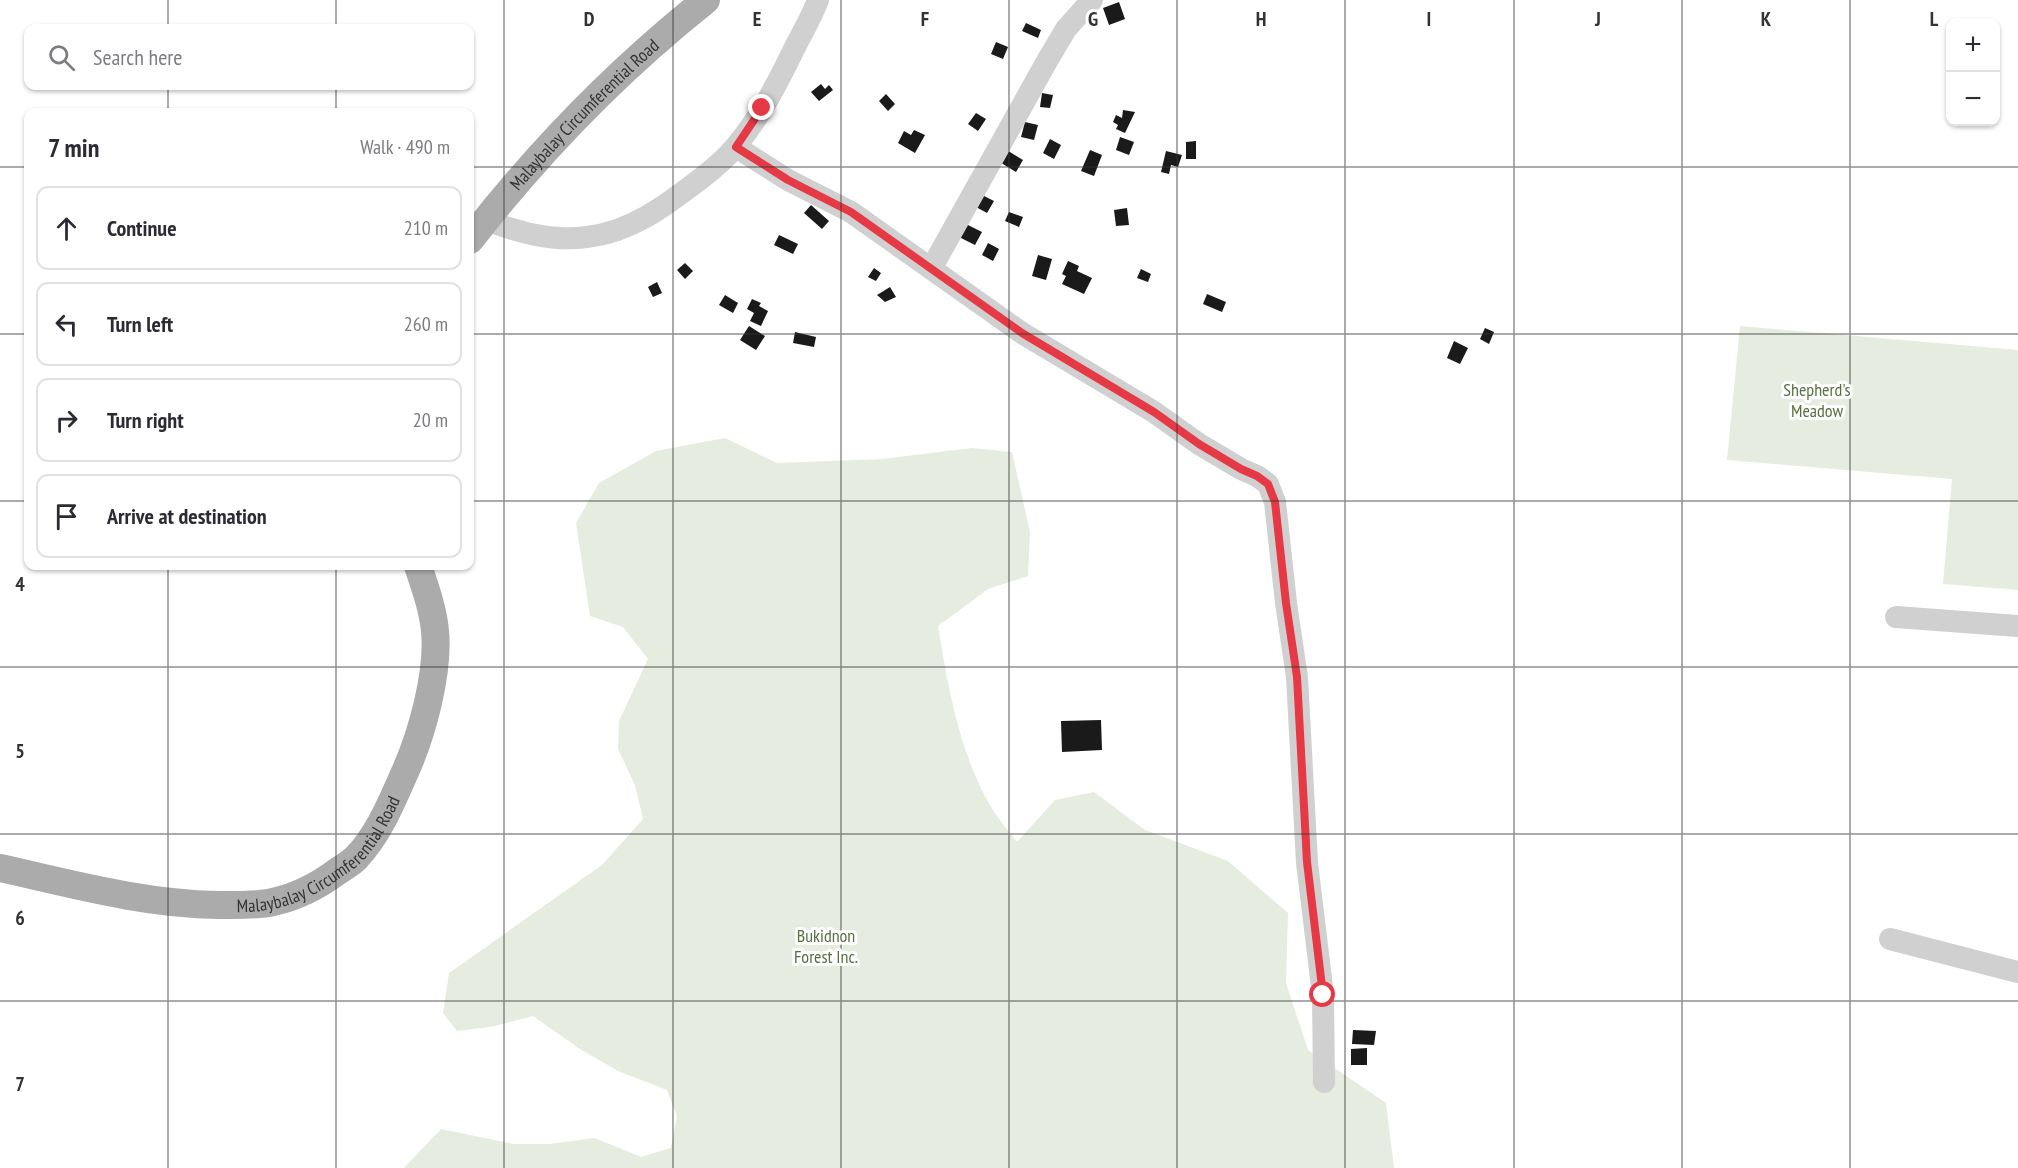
<!DOCTYPE html>
<meta charset="utf-8">
<style>
:root{--surface:#fff;--page:#f2f2f3;--text:#2b2b33;--muted:#7c7c81;--line:#e1e1e2}
body{margin:0;font-family:"PT Sans Narrow",sans-serif;background:var(--page);color:var(--text)}
.controls{position:absolute;right:18px;top:18px;display:grid;overflow:hidden;border-radius:12px;box-shadow:0 2px 4px #0004}
.controls button{width:54px;height:54px;display:grid;place-items:center;padding:0;border:0;border-bottom:2px solid var(--line);background:var(--surface);color:var(--text);font:30px sans-serif}
.stop{position:absolute;width:18px;height:18px;margin:-14px;border:4px solid #e63946;border-radius:50%;background:#fff}
.stop.end{background:#e63946;border-color:#fff;box-shadow:0 2px 6px #0008}
.list{margin:0;padding:0;list-style:none}
h2{display:flex;justify-content:space-between;align-items:center;height:78px;margin:0;padding:0 24px;font-size:26px}
h2 small{font-size:20px;font-weight:400;color:var(--muted)}
.list li{display:grid;grid-template-columns:39px 1fr auto;gap:18px;align-items:center;box-sizing:border-box;height:84px;margin:0 12px 12px;padding:0 12px;border:2px solid var(--line);border-radius:12px}
.list b{display:block;font-size:22px;white-space:nowrap}
.list em{font-size:20px;font-style:normal;color:var(--muted)}
.icon{flex:none;width:33px;height:33px;fill:none;stroke:currentColor;stroke-width:2;stroke-linecap:round;stroke-linejoin:round}
.map{position:relative;flex:none;width:2018px;height:1168px;overflow:hidden}
.search{position:absolute;background:var(--surface);box-shadow:0 2px 4px #0004;left:24px;top:24px;width:450px;height:66px;display:flex;align-items:center;gap:15px;box-sizing:border-box;padding:0 21px;border-radius:12px;color:var(--muted);font-size:22px}
.panel{position:absolute;background:var(--surface);box-shadow:0 2px 4px #0004;left:24px;top:108px;width:450px;height:462px;border-radius:12px}
.map>svg:first-child{display:block}
</style>
<div class="map">
<svg width="2018" height="1168" viewBox="0 0 2018 1168">
<rect width="100%" height="100%" fill="#fff"/>
<path fill="#e6ecdf" d="M1740 326 2018 350V590L1943 584 1952 479 1727 460Z
M725 438 777 463 882 459 972 448 1012 452 1030 532 1028 576 988 589 938 626C948 686 958 746 987 800 995 815 1007 829 1017 842L1055 800 1094 792 1145 830 1228 861 1288 913 1286 983 1308 1050 1386 1103 1394 1168H404L441 1129 514 1144H549L595 1138 641 1157 671 1148 677 1116 667 1090 618 1071 580 1049 533 1016 490 1027 457 1031 443 1013 449 973 602 865 643 819 635 785 618 749 619 721 648 659 623 627 590 616 576 523 599 483 656 451Z"/>
<path fill="#1a1a1a" d="M1119 2 1125 19 1109 25 1103 8Z
M1026 23 1041 30 1038 38 1022 31Z
M996 42 1008 47 1003 59 991 54Z
M821 84 825 89 829 85 833 90 819 101 811 92Z
M1042 93 1053 95 1050 108 1040 107Z
M886 94 895 104 888 111 879 101Z
M1123 110 1135 112 1125 133 1116 129 1118 125 1113 122 1116 115 1122 118Z
M976 113 986 119 978 131 968 124Z
M1025 122 1038 125 1034 140 1021 137Z
M914 130 925 135 915 153 898 143 904 131 911 135Z
M1120 137 1134 142 1129 155 1116 150Z
M1050 139 1061 145 1054 159 1043 153Z
M1196 141V159H1186V142Z
M1005 149 1023 160 1016 172 998 161Z
M1090 150 1102 155 1094 176 1081 171Z
M1166 151 1182 155 1178 167 1171 165 1169 174 1161 172Z
M982 195 994 201 987 213 976 207Z
M811 205 829 221 822 229 804 213Z
M1127 208 1129 225 1116 226 1114 210Z
M1009 212 1023 217 1019 227 1005 221Z
M964 223 982 232 975 245 957 236Z
M779 235 798 244 793 254 774 245Z
M988 243 999 249 993 261 982 255Z
M1038 255 1052 259 1046 280 1032 276Z
M1068 261 1079 266 1077 271 1092 278 1084 294 1062 284 1066 276 1062 274Z
M685 263 693 271 685 279 677 270Z
M874 268 881 273 876 281 868 277Z
M1141 269 1151 274 1148 282 1137 278Z
M657 282 662 293 653 297 648 287Z
M890 287 896 297 885 302 877 295Z
M1207 294 1226 302 1222 312 1203 304Z
M725 295 738 303 733 313 719 305Z
M752 299 761 303 759 306 768 311 761 326 750 321 754 313 747 309Z
M749 326 765 336 756 350 740 340Z
M1485 328 1494 332 1489 344 1480 339Z
M795 332 816 337 814 347 793 343Z
M1454 341 1468 348 1460 364 1447 358Z
M1101 720 1102 750 1062 752 1061 721Z
M1353 1030 1376 1031 1374 1045 1352 1044Z
M1367 1048V1065H1351V1049Z"/>
<g fill="none" stroke-linecap="round" stroke-linejoin="round">
<path stroke="#d0d0d0" stroke-width="22" d="M736 147 788 180 851 212 1022 333 1154 412 1199 444 1241 469 1257 476 1268 484 1275 502 1286 603 1297 677 1307 863 1323 995 1324 1082
M485 220C518 232 552 242 587 237 631 232 665 206 699 180 712 170 726 159 736 146 761 116 779 80 796 45 804 30 812 16 818 0
M931 269 1047 61 1066 29 1092 0
M1896 617 2018 626
M1890 939 2018 972"/>
<g stroke="#ababab" stroke-width="28">
<path id="s1" d="M470 240C539 151 618 70 706 0"/>
<path id="s2" d="M0 868C72 884 144 904 218 905 236 905 255 906 273 902 296 897 318 886 338 871 344 867 351 863 356 858 379 834 392 801 405 772 422 734 439 673 435 631 433 609 425 587 418 566"/>
</g>
</g>
<g fill="none" stroke-linecap="round" stroke-linejoin="round">
<path stroke="#e63946" stroke-width="8" d="M762 108 736 147 788 180 851 212 1022 333 1154 412 1199 444 1241 469 1257 476 1268 484 1275 502 1286 603 1297 677 1307 862 1323 995"/>
</g>
<path fill="none" stroke="#333" stroke-width="1.5" stroke-opacity="0.55" d="M168 0V28M336 0V28M504 0V1168M673 0V1168M841 0V1168M1009 0V1168M1177 0V1168M1345 0V1168M1514 0V1168M1682 0V1168M1850 0V1168M168 86V112M336 86V112M0 167H28M470 167H2018M0 334H28M470 334H2018M0 501H28M470 501H2018M168 566V1168M336 566V1168M0 667H2018M0 834H2018M0 1001H2018"/>
<g text-anchor="middle" dominant-baseline="central" stroke-width="6" stroke-linejoin="round" paint-order="stroke">
<g font-size="18" fill="#333" stroke="#fff">
<text stroke="none"><textPath href="#s1" startOffset="170">Malaybalay Circumferential Road</textPath></text>
<text stroke="none"><textPath href="#s2" startOffset="342">Malaybalay Circumferential Road</textPath></text>
</g>
<g font-size="18" fill="#56703f" stroke="#fff">
<text x="1817" y="389">Shepherd's<tspan x="1817" dy="21">Meadow</tspan></text>
<text x="826" y="935">Bukidnon<tspan x="826" dy="21">Forest Inc.</tspan></text>
</g>
</g>
<g font-size="20" text-anchor="middle" font-weight="bold" fill="#333" stroke="#fff" stroke-width="6" stroke-linejoin="round" paint-order="stroke">
<text x="589" y="26">D</text>
<text x="757" y="26">E</text>
<text x="925" y="26">F</text>
<text x="1093" y="26">G</text>
<text x="1261" y="26">H</text>
<text x="1429" y="26">I</text>
<text x="1598" y="26">J</text>
<text x="1766" y="26">K</text>
<text x="1934" y="26">L</text>
<text x="20" y="591">4</text>
<text x="20" y="758">5</text>
<text x="20" y="925">6</text>
<text x="20" y="1091">7</text>
</g>
</svg>
<div class="controls">
<button>+</button>
<button>−</button>
</div>
<div class="stop" style="left:1323px;top:995px"></div>
<div class="stop end" style="left:762px;top:108px"></div>
<div class="search"><svg class="icon" aria-label="search" viewBox="0 0 24 24"><circle cx="10" cy="10" r="6"/><path d="M15 15l6 6"/></svg>Search here</div>
<section class="panel">
<h2>7 min<small>Walk · 490 m</small></h2>
<ul class="list">
<li><svg class="icon" aria-label="ahead" viewBox="0 0 24 24"><path d="M12 20V5M6 11l6-6 6 6"/></svg><div><b>Continue</b></div><em>210 m</em></li>
<li><svg class="icon" aria-label="left" viewBox="0 0 24 24"><path d="M17 20v-9H6M10 6l-5 5 5 5"/></svg><div><b>Turn left</b></div><em>260 m</em></li>
<li><svg class="icon" aria-label="right" viewBox="0 0 24 24"><path d="M7 20v-9h11M14 6l5 5-5 5"/></svg><div><b>Turn right</b></div><em>20 m</em></li>
<li><svg class="icon" aria-label="arrive" viewBox="0 0 24 24"><path d="M6 21V4h12l-3 4 3 4H6"/></svg><div><b>Arrive at destination</b></div></li>
</ul>
</section>
</div>
